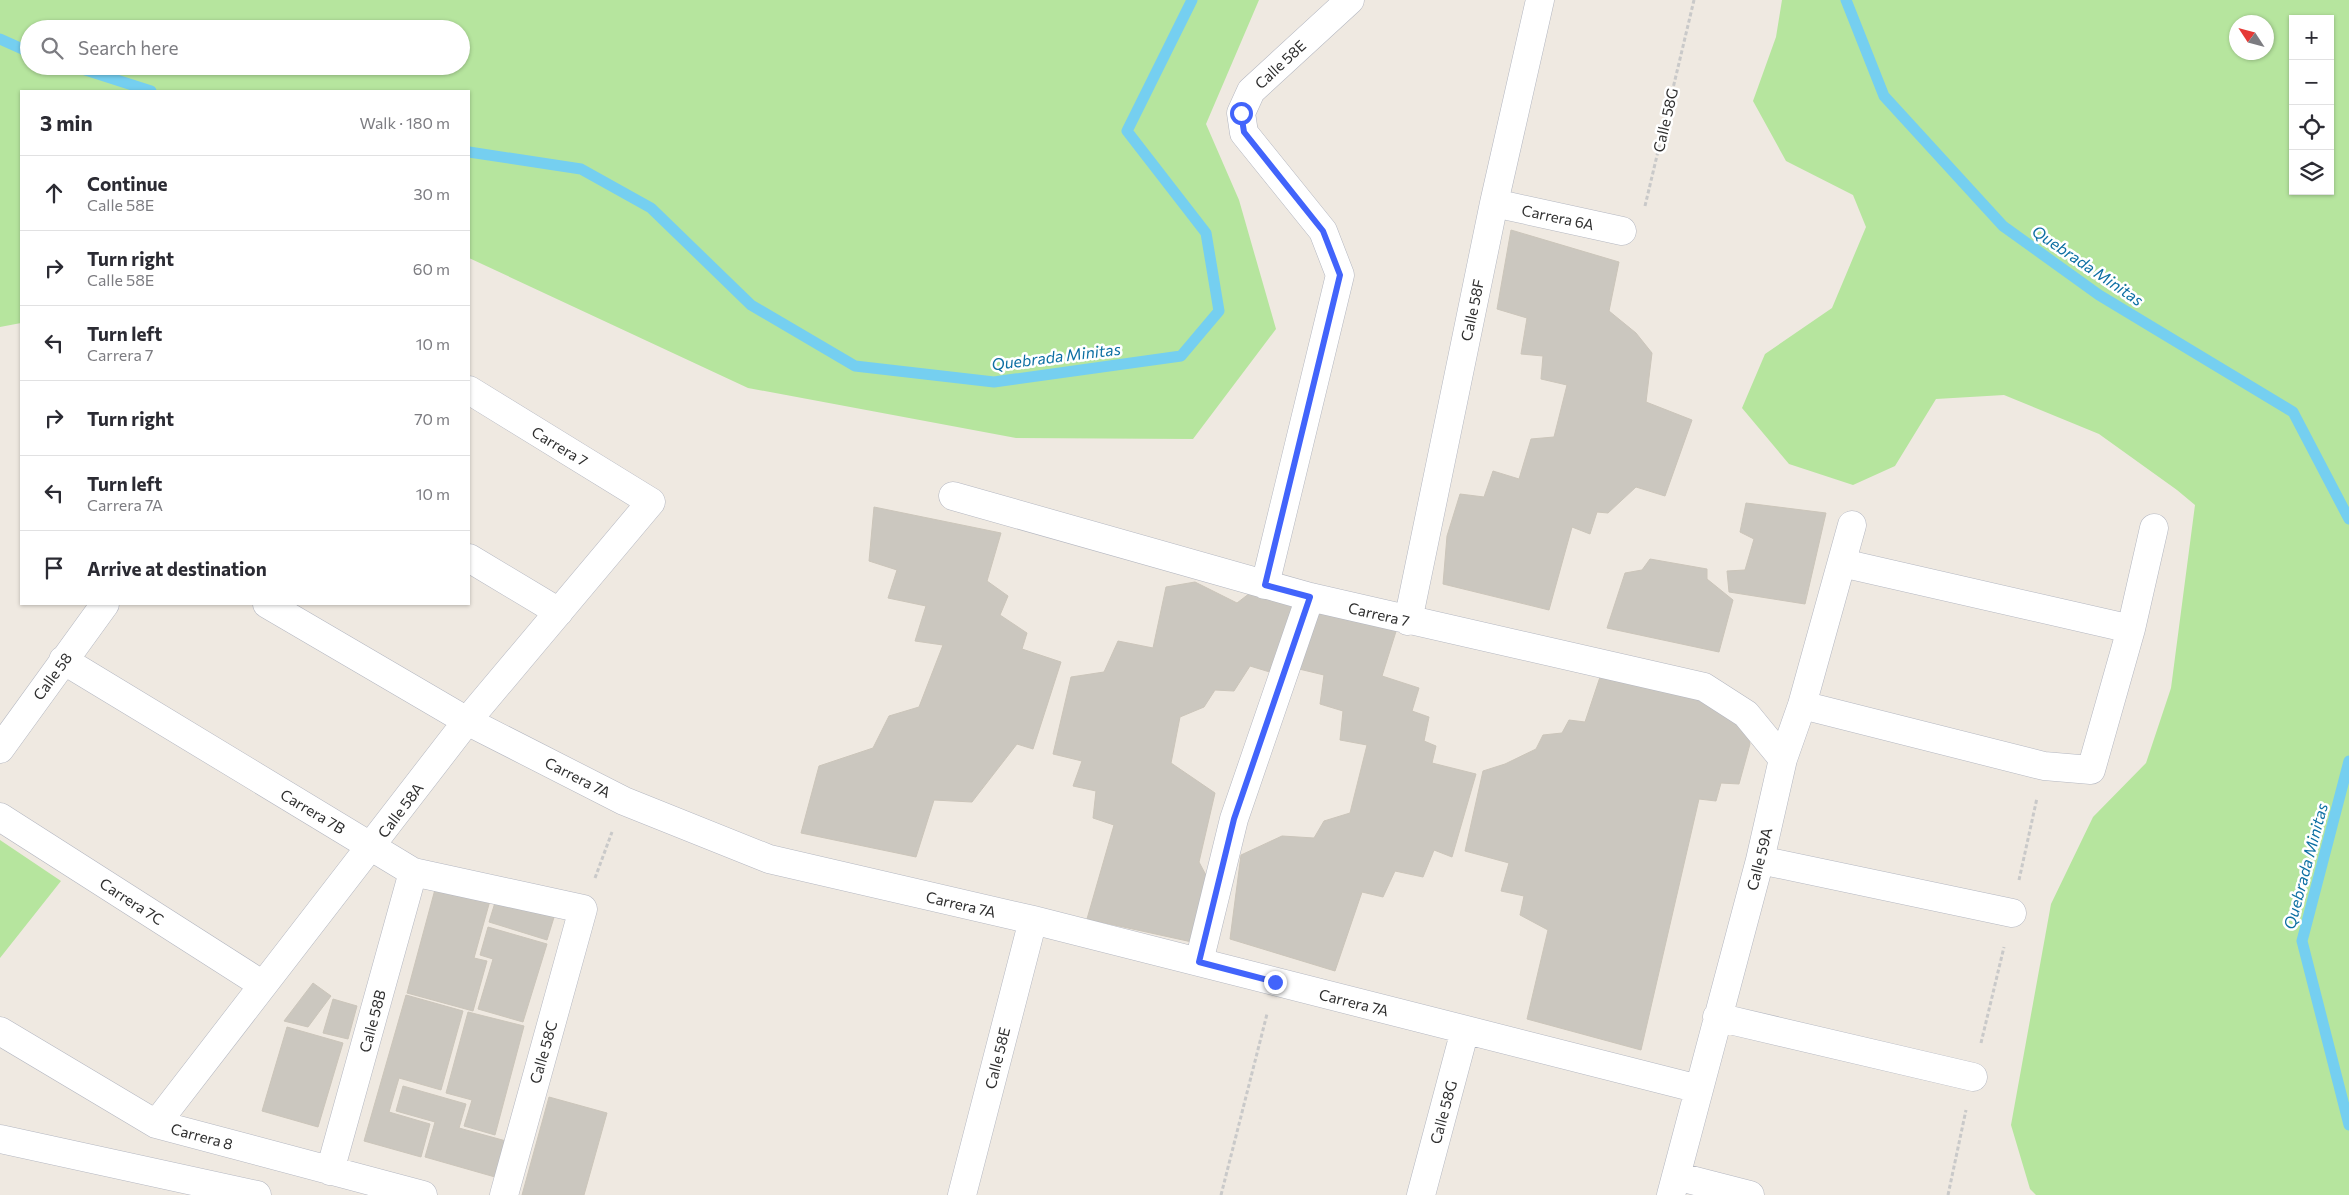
<!DOCTYPE html>
<meta charset="utf-8">
<style>
:root{--surface:#fff;--page:#f7f7f7;--text:#2b2b33;--muted:#7c7c81;--line:#e1e1e2}
body{margin:0;font-family:Commissioner,sans-serif;background:var(--page);color:var(--text)}
.controls{position:absolute;right:15px;top:15px;display:grid;overflow:hidden;border-radius:0px;box-shadow:0 1px 4px #0004}
.controls button{width:45px;height:45px;display:grid;place-items:center;padding:0;border:0;border-bottom:1px solid var(--line);background:var(--surface);color:var(--text);font:25px sans-serif}
.compass{position:absolute;left:2229px;top:15px;width:45px;height:45px;border-radius:50%;background:var(--surface);box-shadow:0 1px 4px #0004;rotate:306deg}
.stop{position:absolute;width:15px;height:15px;margin:-11px;border:4px solid #4264fb;border-radius:50%;background:#fff}
.stop.end{background:#4264fb;border-color:#fff;box-shadow:0 1px 5px #0008}
.list{margin:0;padding:0;list-style:none}
h2{display:flex;justify-content:space-between;align-items:center;height:65px;margin:0;padding:0 20px;font-size:21px}
h2 small{font-size:16px;font-weight:400;color:var(--muted)}
.list li{display:grid;grid-template-columns:32px 1fr auto;gap:15px;align-items:center;box-sizing:border-box;height:75px;padding:0 20px;border-top:1px solid var(--line)}
.list b{display:block;font-size:19px;white-space:nowrap}
.list p{margin:0;font-size:16px;white-space:nowrap;color:var(--muted)}
.list em{font-size:16px;font-style:normal;color:var(--muted)}
.icon{flex:none;width:28px;height:28px;fill:none;stroke:currentColor;stroke-width:2;stroke-linecap:round;stroke-linejoin:round}
.map{position:relative;flex:none;width:2349px;height:1195px;overflow:hidden}
.search{position:absolute;background:var(--surface);box-shadow:0 1px 4px #0004;left:20px;top:20px;width:450px;height:55px;display:flex;align-items:center;gap:12px;box-sizing:border-box;padding:0 18px;border-radius:28px;color:var(--muted);font-size:19px}
.panel{position:absolute;background:var(--surface);box-shadow:0 1px 4px #0004;left:20px;top:90px;width:450px;height:515px;border-radius:0px}
.map>svg:first-child{display:block}
</style>
<div class="map">
<svg width="2349" height="1195" viewBox="0 0 2349 1195">
<rect width="100%" height="100%" fill="#efe9e1"/>
<path fill="#b6e59e" fill-rule="evenodd" d="M0 0H1259L1206 124 1239 200 1276 329 1193 439 1016 438 748 388 469 258V91H21V323L0 327ZM29 29H461V66H29Z
M1782 0H2349V1195H2036L2030 1189 2011 1125 2051 904 2093 817 2146 763 2171 688 2195 505 2177 490 2099 434 2004 395 1936 399 1895 466 1853 485 1789 464 1742 408 1765 354 1832 308 1866 227 1853 195 1786 161 1753 101 1776 37ZM2293 19H2330V191H2293ZM2266 22V52H2236V22Z
M0 840 61 881 0 958Z"/>
<g fill="none" stroke-linecap="round" stroke-linejoin="round">
<path stroke="#75cff0" stroke-width="11" d="M1846 0 1884 96 2003 226 2099 295 2293 412 2349 519
M0 39 29 52
M73 66 151 91
M469 152 581 169 651 208 751 305 855 366 994 382 1181 356 1219 311 1206 233 1127 131 1192 0
M2349 761 2302 941 2349 1125"/>
</g>
<path fill="#cbc7bf" stroke="#cbc5ba" d="M1511 230 1619 262 1609 311 1636 333 1652 353 1646 402 1692 420 1665 496 1636 487 1608 513 1597 512 1590 534 1572 527 1549 610 1443 584 1447 536 1460 494 1484 497 1493 471 1519 479 1531 439 1554 437 1567 385 1541 379 1543 356 1521 354 1527 318 1497 309Z
M1746 503 1826 513 1805 604 1729 592 1727 571 1745 570 1754 539 1740 532Z
M874 507 1001 533 987 581 1008 596 1000 615 1027 633 1022 649 1061 662 1033 749 1017 744 972 802 934 800 916 857 801 833 819 766 873 748 889 716 919 707 943 645 915 641 926 606 888 598 897 570 869 561Z
M1650 559 1707 569V579L1733 600 1719 652 1607 628 1625 573 1642 570Z
M1195 582 1237 603 1250 593 1296 603 1273 673 1250 666 1234 691 1215 690 1204 707 1180 717 1171 763 1215 793 1199 862 1208 879 1192 942 1087 919 1114 825 1093 818 1096 791 1073 786 1082 761 1053 754 1071 677 1104 672 1118 641 1153 648 1166 587Z
M1317 608 1398 625 1382 676 1419 688 1412 711 1429 717 1424 741 1436 746 1432 763 1476 774 1452 857 1434 850 1423 877 1395 871 1383 897 1362 892 1335 971 1230 939 1241 855 1282 836 1314 838 1324 821 1350 813 1367 745 1340 740 1343 711 1320 704 1324 675 1299 669Z
M1600 677 1676 688 1742 717 1750 744 1739 784 1721 783 1716 801 1699 799 1641 1050 1527 1019 1548 930 1520 915 1524 896 1501 891 1509 863 1465 851 1483 771 1505 764 1536 749 1543 735 1562 733 1569 720 1585 722Z
M437 882 491 897 474 958 487 961 473 1011 407 993Z
M497 896 555 914 547 940 489 922Z
M488 927 547 944 523 1022 478 1009 493 959 480 955Z
M313 983 331 996 308 1027 284 1021Z
M406 995 463 1011 441 1090 399 1078 389 1112 430 1124 421 1157 364 1141Z
M333 999 357 1006 348 1039 323 1033Z
M468 1012 524 1026 495 1135 464 1126 472 1100 446 1093Z
M287 1027 343 1043 318 1127 262 1111Z
M403 1086 466 1104 459 1128 506 1141 495 1177 425 1157 435 1122 396 1111Z
M549 1097 607 1113 584 1195H522Z"/>
<g fill="none" stroke-linecap="round" stroke-linejoin="round">
<g stroke="#b4b7c1" stroke-width="29">
<path id="minor" d="M1494 203 1622 231
M953 496 1310 597 1704 687 1746 714 1783 759
M469 558 559 612
M1842 563 2131 629
M1265 585 1340 275 1323 231 1244 133 1241 113 1251 91 1350 0
M267 604 467 721 624 801 769 859 1033 920 1699 1089
M1408 621 1494 203 1540 0
M63 660 413 872 583 909 504 1195
M1802 705 2044 766 2091 770 2131 629 2154 528
M0 749 105 604
M0 817 263 985
M1760 860 2012 913
M1199 962 1234 819 1310 597
M1717 1017 1973 1077
M0 1031 156 1124 423 1195
M156 1124 467 721 651 502 469 390
M0 1139 257 1195
M330 1171 413 872
M1676 1176 1750 1195
M962 1195 1033 920
M1421 1195 1465 1030
M1671 1195 1760 860 1783 759 1802 705 1852 525"/>
</g>
<path stroke="#c9c9c9" stroke-width="3" stroke-dasharray="4 2.5" stroke-linecap="butt" d="M1645 206 1694 0
M595 878 612 832
M2019 880 2037 798
M1981 1043 2004 947
M1221 1195 1267 1014
M1948 1195 1966 1110"/>
<use href="#minor" stroke="#fff" stroke-width="28"/>
</g>
<g fill="none" stroke-linecap="round" stroke-linejoin="round">
<path stroke="#4264fb" stroke-width="6" d="M1241 113 1244 132 1323 231 1340 275 1265 585 1310 597 1234 819 1199 962 1275 982"/>
</g>
<g text-anchor="middle" dominant-baseline="central" stroke-width="5" stroke-linejoin="round" paint-order="stroke">
<g font-size="15" fill="#2e2e2e" stroke="#fff">
<text transform="translate(1280 64) rotate(-43)">Calle 58E</text>
<text transform="translate(1665 120) rotate(-77)">Calle 58G</text>
<text transform="translate(1558 217) rotate(12)">Carrera 6A</text>
<text transform="translate(1472 310) rotate(-78)">Calle 58F</text>
<text transform="translate(560 446) rotate(31)">Carrera 7</text>
<text transform="translate(1379 614) rotate(13)">Carrera 7</text>
<text transform="translate(52 676) rotate(-54)">Calle 58</text>
<text transform="translate(578 777) rotate(27)">Carrera 7A</text>
<text transform="translate(400 810) rotate(-53)">Calle 58A</text>
<text transform="translate(313 811) rotate(31)">Carrera 7B</text>
<text transform="translate(1759 859) rotate(-76)">Calle 59A</text>
<text transform="translate(132 901) rotate(33)">Carrera 7C</text>
<text transform="translate(961 904) rotate(13)">Carrera 7A</text>
<text transform="translate(1354 1002) rotate(14)">Carrera 7A</text>
<text transform="translate(372 1021) rotate(-75)">Calle 58B</text>
<text transform="translate(543 1052) rotate(-74)">Calle 58C</text>
<text transform="translate(997 1058) rotate(-76)">Calle 58E</text>
<text transform="translate(1443 1112) rotate(-75)">Calle 58G</text>
<text transform="translate(202 1136) rotate(15)">Carrera 8</text>
</g>
<g font-size="16" font-style="italic" fill="#0d6fa3" stroke="#fff">
<text transform="translate(2088 265) rotate(34)">Quebrada Minitas</text>
<text transform="translate(1056 356) rotate(-7)">Quebrada Minitas</text>
<text transform="translate(2305 866) rotate(-75)">Quebrada Minitas</text>
</g>
</g>
</svg>
<div class="controls">
<button>+</button>
<button>−</button>
<button><svg class="icon" aria-label="locate" viewBox="0 0 24 24"><circle cx="12" cy="12" r="6"/><path d="M12 2v4M12 18v4M2 12h4M18 12h4"/></svg></button>
<button><svg class="icon" aria-label="layers" viewBox="0 0 24 24"><path d="M12 4l9 5-9 5-9-5zM3 14l9 5 9-5"/></svg></button>
</div>
<svg class="compass" viewBox="-18 -18 36 36"><path d="M0-13l5 13h-10z" fill="#e53935"/><path d="M0 13l5-13h-10z" fill="#7c7c81"/></svg>
<div class="stop" style="left:1241px;top:113px"></div>
<div class="stop end" style="left:1275px;top:982px"></div>
<div class="search"><svg class="icon" aria-label="search" viewBox="0 0 24 24"><circle cx="10" cy="10" r="6"/><path d="M15 15l6 6"/></svg>Search here</div>
<section class="panel">
<h2>3 min<small>Walk · 180 m</small></h2>
<ul class="list">
<li><svg class="icon" aria-label="ahead" viewBox="0 0 24 24"><path d="M12 20V5M6 11l6-6 6 6"/></svg><div><b>Continue</b><p>Calle 58E</p></div><em>30 m</em></li>
<li><svg class="icon" aria-label="right" viewBox="0 0 24 24"><path d="M7 20v-9h11M14 6l5 5-5 5"/></svg><div><b>Turn right</b><p>Calle 58E</p></div><em>60 m</em></li>
<li><svg class="icon" aria-label="left" viewBox="0 0 24 24"><path d="M17 20v-9H6M10 6l-5 5 5 5"/></svg><div><b>Turn left</b><p>Carrera 7</p></div><em>10 m</em></li>
<li><svg class="icon" aria-label="right" viewBox="0 0 24 24"><path d="M7 20v-9h11M14 6l5 5-5 5"/></svg><div><b>Turn right</b></div><em>70 m</em></li>
<li><svg class="icon" aria-label="left" viewBox="0 0 24 24"><path d="M17 20v-9H6M10 6l-5 5 5 5"/></svg><div><b>Turn left</b><p>Carrera 7A</p></div><em>10 m</em></li>
<li><svg class="icon" aria-label="arrive" viewBox="0 0 24 24"><path d="M6 21V4h12l-3 4 3 4H6"/></svg><div><b>Arrive at destination</b></div></li>
</ul>
</section>
</div>
